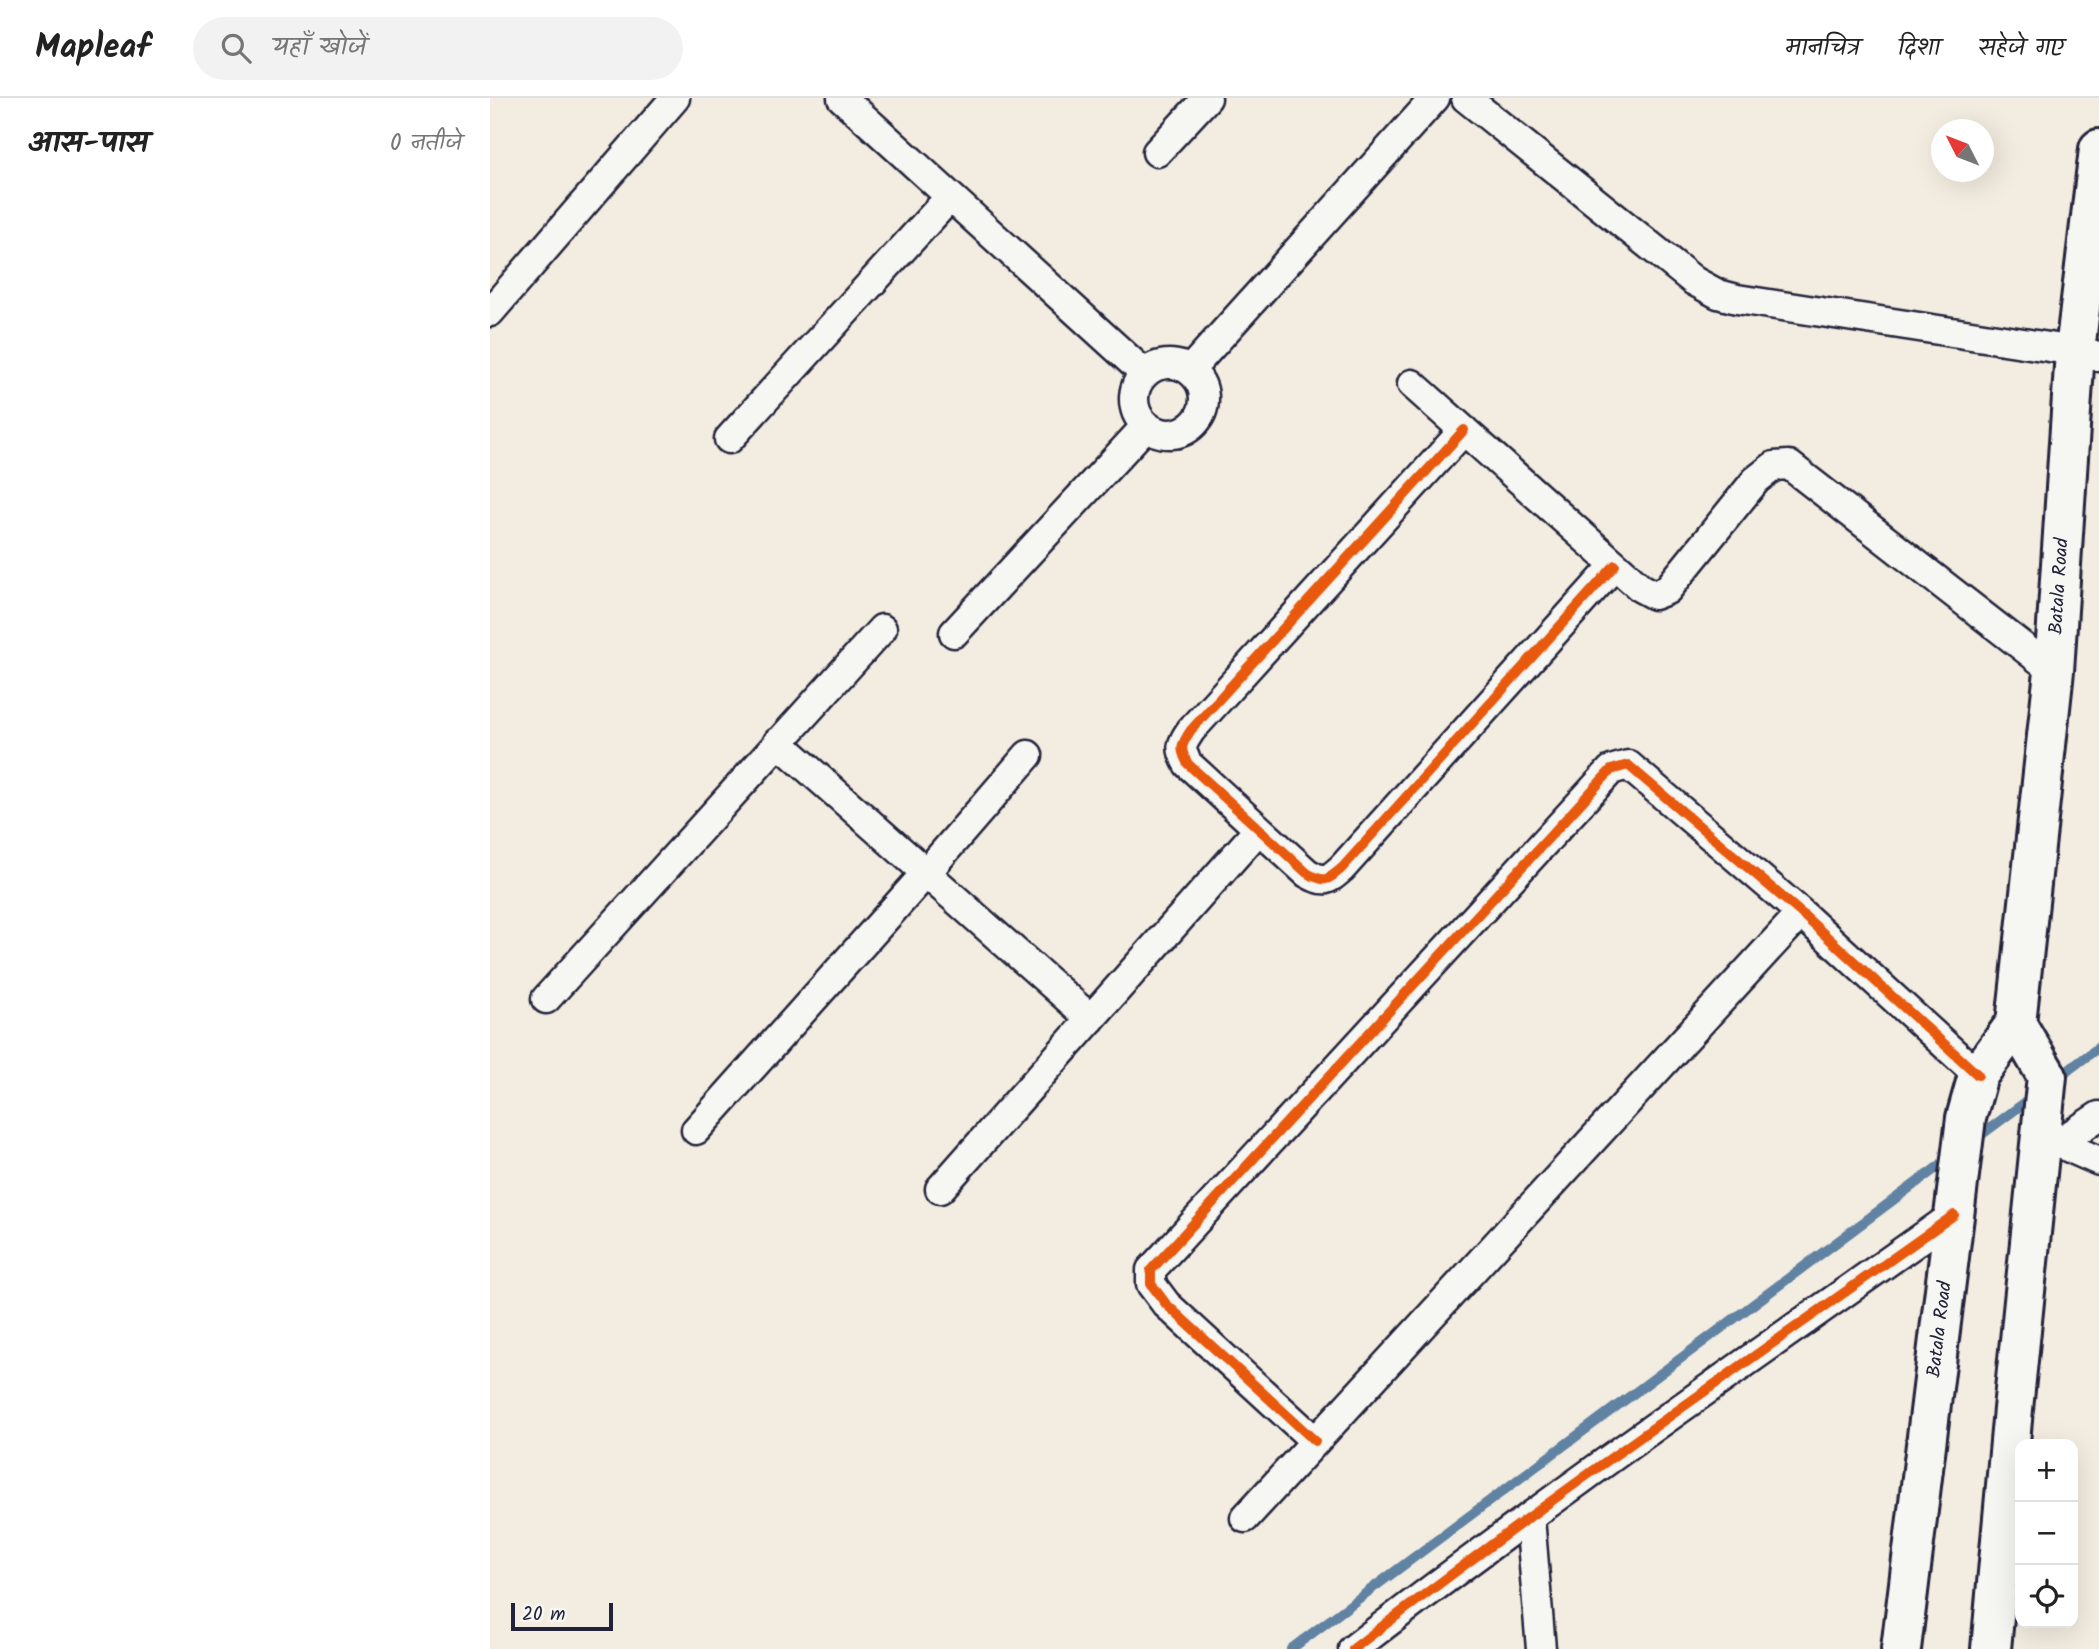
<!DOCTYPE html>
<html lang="hi">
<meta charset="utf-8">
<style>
:root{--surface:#fff;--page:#f2f2f2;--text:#222;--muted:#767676;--line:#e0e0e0}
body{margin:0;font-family:Kalam,"Playpen Sans Deva",sans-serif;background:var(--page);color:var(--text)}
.controls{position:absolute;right:21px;bottom:21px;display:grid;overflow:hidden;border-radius:14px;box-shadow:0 7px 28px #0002}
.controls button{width:63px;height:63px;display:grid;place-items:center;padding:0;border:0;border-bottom:2px solid var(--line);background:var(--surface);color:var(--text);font:35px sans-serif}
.compass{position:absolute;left:1441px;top:21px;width:63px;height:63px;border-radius:50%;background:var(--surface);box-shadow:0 7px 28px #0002;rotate:312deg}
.scale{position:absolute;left:21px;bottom:18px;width:102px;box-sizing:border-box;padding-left:7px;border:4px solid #22223b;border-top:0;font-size:19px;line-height:24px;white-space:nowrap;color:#22223b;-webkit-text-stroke:5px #f6f6f2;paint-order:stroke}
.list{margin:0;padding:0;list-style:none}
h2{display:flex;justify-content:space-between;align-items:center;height:91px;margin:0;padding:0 28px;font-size:30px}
h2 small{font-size:23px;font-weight:400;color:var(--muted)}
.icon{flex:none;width:38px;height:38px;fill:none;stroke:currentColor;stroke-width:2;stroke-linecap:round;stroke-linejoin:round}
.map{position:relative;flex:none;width:1609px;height:1551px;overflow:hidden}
header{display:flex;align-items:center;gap:42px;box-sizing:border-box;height:98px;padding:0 35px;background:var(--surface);border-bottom:2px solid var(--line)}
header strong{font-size:33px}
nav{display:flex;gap:38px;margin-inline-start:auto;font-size:24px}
.search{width:490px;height:63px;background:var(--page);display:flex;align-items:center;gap:18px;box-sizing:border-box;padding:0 24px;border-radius:38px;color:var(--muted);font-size:26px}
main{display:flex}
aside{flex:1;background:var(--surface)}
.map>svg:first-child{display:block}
</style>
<header>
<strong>Mapleaf</strong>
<div class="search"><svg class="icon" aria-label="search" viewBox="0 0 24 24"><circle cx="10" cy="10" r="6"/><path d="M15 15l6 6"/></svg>यहाँ खोजें</div>
<nav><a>मानचित्र</a><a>दिशा</a><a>सहेजे गए</a></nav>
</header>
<main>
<aside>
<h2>आस-पास<small>0 नतीजे</small></h2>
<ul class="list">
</ul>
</aside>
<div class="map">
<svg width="1609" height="1551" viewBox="0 0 1609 1551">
<rect width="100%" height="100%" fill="#f3ece0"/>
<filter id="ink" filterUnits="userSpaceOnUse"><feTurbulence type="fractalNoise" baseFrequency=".0143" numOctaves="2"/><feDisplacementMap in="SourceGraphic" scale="14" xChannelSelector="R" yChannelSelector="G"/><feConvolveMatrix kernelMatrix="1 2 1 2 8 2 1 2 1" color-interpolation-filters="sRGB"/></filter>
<g filter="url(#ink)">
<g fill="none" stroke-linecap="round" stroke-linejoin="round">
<path stroke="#6182a3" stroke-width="10" d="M1564 983 1609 949
M1483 1043 1545 997
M801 1551 1461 1059"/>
<g stroke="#22223b" stroke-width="33">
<path id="street" d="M352 0 654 275
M976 0 1204 183 1228 196 1247 201 1585 253 1609 259
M667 54 717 0
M0 214 185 0
M644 301a35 35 0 1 1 70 0a35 35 0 1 1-70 0Z
M700 272 945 0
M922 286 1151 490 1164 497 1177 492 1266 382 1284 368 1299 367 1564 573
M974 332 701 632C691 647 689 650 698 666L817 775C835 785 837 783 852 770L1125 467
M239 341 460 99
M464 535 656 328
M288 644 601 921
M56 901 392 531
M206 1032 436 775 538 657
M1568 1045 1609 1063
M1549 1054 1568 1045 1609 1018
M450 1091 769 731
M825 1343 676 1206 661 1186V1172L1121 672 1138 667 1311 815 1488 977
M755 1420 1311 815
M1040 1420 1051 1551
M863 1551C1059 1400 1263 1260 1464 1117"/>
</g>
<g stroke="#22223b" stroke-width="44">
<g id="secondary">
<path id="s1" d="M1411 1551 1476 1020 1488 977 1526 925 1564 573 1585 253 1609 51"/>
<path d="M1501 1551 1523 1311 1557 978 1526 925"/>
</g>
</g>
<use href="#street" stroke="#f6f6f2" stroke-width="28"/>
<use href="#secondary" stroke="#f6f6f2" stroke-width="38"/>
<g stroke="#f6f6f2" stroke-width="15">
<path id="cycleway" d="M974 332 701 632C691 647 689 650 698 666L817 775C835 785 837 783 852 770L1125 467
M825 1343 676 1206 661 1186V1172L1121 672 1138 667 1311 815 1488 977
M863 1551C1059 1400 1263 1260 1464 1117"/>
</g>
<use href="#cycleway" stroke="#e8590c" stroke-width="10"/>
</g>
</g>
<g text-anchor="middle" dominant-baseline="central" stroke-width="7" stroke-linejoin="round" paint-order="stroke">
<g font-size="19" fill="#22223b" stroke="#f6f6f2">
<text stroke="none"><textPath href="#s1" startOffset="1083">Batala Road</textPath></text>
<text stroke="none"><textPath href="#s1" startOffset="322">Batala Road</textPath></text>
</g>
</g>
</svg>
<div class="controls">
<button>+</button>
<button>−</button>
<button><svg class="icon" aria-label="locate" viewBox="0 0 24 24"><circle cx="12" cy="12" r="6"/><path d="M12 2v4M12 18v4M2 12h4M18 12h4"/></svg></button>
</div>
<svg class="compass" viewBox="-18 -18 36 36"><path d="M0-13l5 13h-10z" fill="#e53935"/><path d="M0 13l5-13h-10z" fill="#767676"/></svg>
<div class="scale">20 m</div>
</div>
</main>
